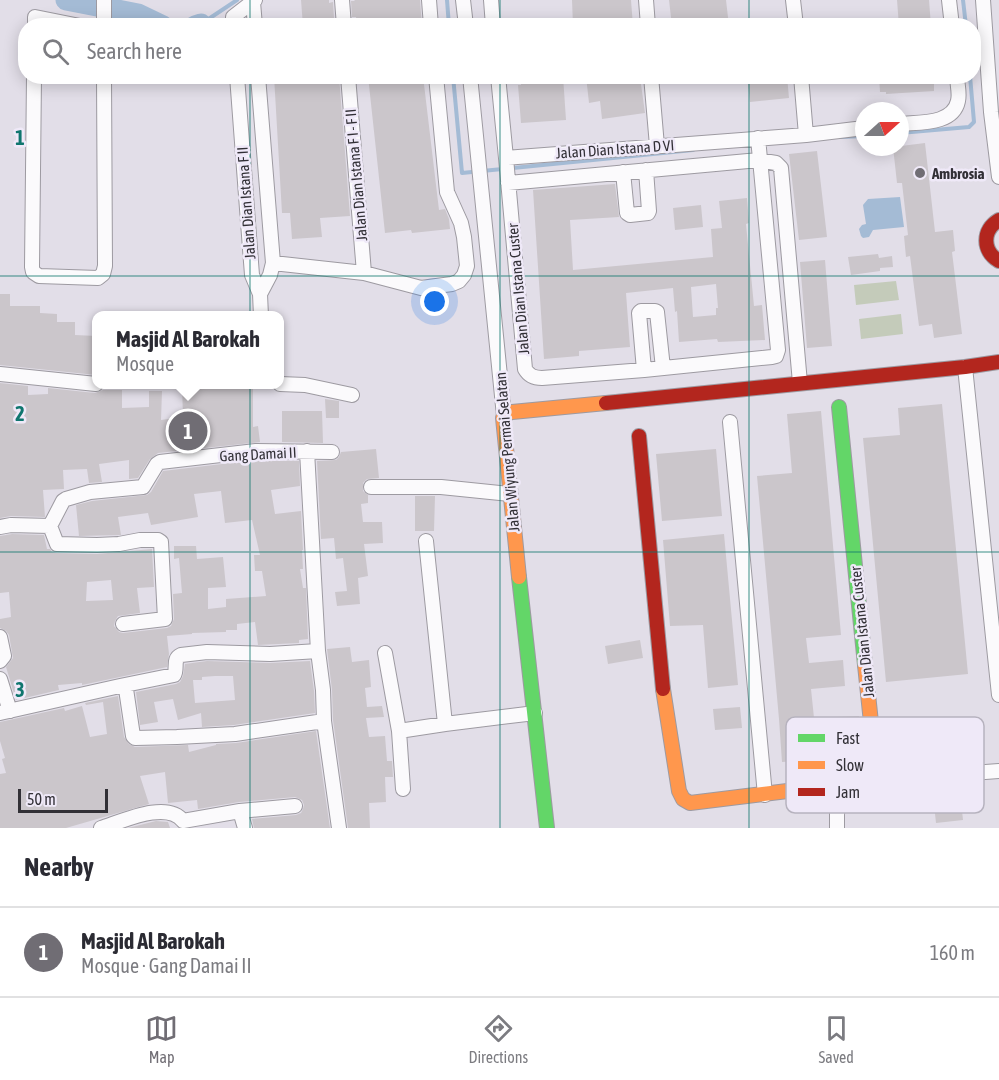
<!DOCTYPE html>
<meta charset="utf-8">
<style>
:root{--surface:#fff;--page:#f7f7f7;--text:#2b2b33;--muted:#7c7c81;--line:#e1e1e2;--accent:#706d74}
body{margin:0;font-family:"Asap Condensed",sans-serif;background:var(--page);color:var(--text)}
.compass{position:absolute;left:855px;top:102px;width:54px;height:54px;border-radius:50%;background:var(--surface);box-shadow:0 3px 15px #0003;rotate:69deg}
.scale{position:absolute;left:18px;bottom:15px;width:90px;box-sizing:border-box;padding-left:6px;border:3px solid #323036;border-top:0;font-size:16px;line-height:21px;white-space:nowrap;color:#323036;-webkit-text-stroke:4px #efe9f8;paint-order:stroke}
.you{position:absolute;left:435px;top:302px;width:21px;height:21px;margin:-15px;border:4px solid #fff;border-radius:50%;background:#1a73e8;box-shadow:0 0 0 9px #1a73e833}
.badge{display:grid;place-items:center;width:39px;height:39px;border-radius:50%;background:var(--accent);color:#fff;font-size:20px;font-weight:700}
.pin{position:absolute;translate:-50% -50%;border:3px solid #fff;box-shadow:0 2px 6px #0006}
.popup{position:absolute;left:92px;top:311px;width:192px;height:78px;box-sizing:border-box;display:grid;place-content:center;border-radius:12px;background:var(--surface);filter:drop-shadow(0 2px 4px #0005);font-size:20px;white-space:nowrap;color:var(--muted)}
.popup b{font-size:22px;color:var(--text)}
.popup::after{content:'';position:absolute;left:50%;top:100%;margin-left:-12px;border:12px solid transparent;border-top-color:var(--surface)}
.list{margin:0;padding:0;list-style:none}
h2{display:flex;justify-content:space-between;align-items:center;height:78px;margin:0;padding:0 24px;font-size:26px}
h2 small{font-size:20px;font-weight:400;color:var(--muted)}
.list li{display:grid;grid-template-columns:39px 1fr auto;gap:18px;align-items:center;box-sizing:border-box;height:90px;padding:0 24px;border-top:2px solid var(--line)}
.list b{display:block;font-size:22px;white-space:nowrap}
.list p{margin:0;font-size:20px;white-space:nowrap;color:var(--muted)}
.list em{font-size:20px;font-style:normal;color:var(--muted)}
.icon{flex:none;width:33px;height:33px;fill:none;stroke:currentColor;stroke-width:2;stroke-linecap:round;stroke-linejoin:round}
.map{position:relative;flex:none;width:999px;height:828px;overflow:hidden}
.search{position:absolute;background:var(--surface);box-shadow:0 3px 15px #0003;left:18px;right:18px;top:18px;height:66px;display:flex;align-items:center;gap:15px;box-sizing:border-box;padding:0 21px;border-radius:24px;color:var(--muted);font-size:22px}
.sheet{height:168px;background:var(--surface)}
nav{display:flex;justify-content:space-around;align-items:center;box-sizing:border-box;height:84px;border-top:2px solid var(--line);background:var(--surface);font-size:16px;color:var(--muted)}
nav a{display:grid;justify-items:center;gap:3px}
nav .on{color:var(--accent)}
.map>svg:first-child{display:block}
</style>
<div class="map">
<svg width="999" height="828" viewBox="0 0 999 828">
<rect width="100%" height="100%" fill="#e2dee8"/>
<path fill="#c4cbba" d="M896 281 899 300 856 305 854 285Z
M901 314 903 334 861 339 859 319Z"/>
<path fill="#a4bbd5" d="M900 197 904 227 873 230 869 237 863 238 861 236 859 229 862 225 866 224 863 205 868 199Z"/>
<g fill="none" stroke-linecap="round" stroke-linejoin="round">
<path stroke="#a4bbd5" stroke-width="4" d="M447 0 449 26
M963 0 966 26
M201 24 237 0
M453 76 462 173 693 150
M900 133 969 127 974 122 970 76
M841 137 864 136"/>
<path stroke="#a4bbd5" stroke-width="21" d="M66 0 138 14 163 26
M195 26 201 24"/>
</g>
<path fill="#cbc6cb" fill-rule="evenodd" d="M301 0H329V3L333 2 334 18H332L333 26H303Z
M354 0H420L422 26H357L356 17H352L351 1H355Z
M572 0H631L633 26H573Z
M669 0H726L729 26H672Z
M897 0H929L931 26H899Z
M274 76H339L350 216 320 218 322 237 292 239 290 213H282Z
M368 76H423L439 210 445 209 449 219 450 229 412 233 411 230 385 233Z
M521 76H563L566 120 521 123 518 85H521Z
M586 76H605V81L640 77 645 113 602 119 600 101 589 103Z
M747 76H787L789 98 750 102Z
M879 76H934V91L886 94V92H880Z
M925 143 935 232 953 230 955 251 952 252 962 334 934 338 932 324 919 326 910 256 906 257 904 236 908 235 902 183H897L893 147Z
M817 151 827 237 799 240 789 154Z
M615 184 619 217 570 220 573 270 713 257 711 229 722 228 719 201 747 198 749 223 746 224 754 306 762 305 765 340 718 342 717 339 679 342 677 311 675 312 673 288 626 293 630 347 579 351V356L544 359 533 190ZM716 284 718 308H716V315L693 317 691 287Z
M701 205 703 227 675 230 673 208Z
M878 254 879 258 892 256 893 267 880 268V271L851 275 848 257Z
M825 260 832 346 807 348 800 262Z
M0 294H10V306H40V313L57 314V322H75V335L96 336V375L0 365Z
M0 383 28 386V395L48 394V388L95 393 103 390H122V408L149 407V391H162L161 420 183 417 182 385H202V388L225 389V387L253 385V427L258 426 260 442 158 453 150 459 138 478 129 479V460L99 464 102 482 89 483 87 469 63 470 64 489 43 490 45 517 11 516 0 518Z
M325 399 339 401V418H326Z
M942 404 968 674 886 682 863 438 900 435 898 408Z
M282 411H322L323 443 282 442Z
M821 411 841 635 806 638 809 663 843 660 845 686 811 689 814 718 859 716 863 757 782 762 779 719 757 476 792 473 787 414Z
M376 449 379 478 367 479 363 483V491L368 495V503L361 504 363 522H382L383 543 364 544 368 576 358 578 360 604 337 606 335 592 347 591 343 558 336 559 334 538 321 539 317 461 336 460 339 457 341 452Z
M716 449 722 516 662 521 656 454Z
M256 460 299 461 300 486 271 490 275 514 301 511 303 550H302L303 569H300L303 588H306L308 639 299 640V643L258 645 255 622 237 624V630H226V632L192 633V634L167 636 169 654 167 667 82 685V683L58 685 59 690 16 700 6 667 13 658 9 635 6 631 0 628V619L11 617 9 592 0 593V536L12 534 44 535 47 549H50L52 552 57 553 97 554 152 549 154 587 137 588 140 613 118 616 115 621 114 626 119 632 123 633 167 628 171 626 174 619 173 594 182 593 179 558 174 559V546H196L197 559 223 557 226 587 208 588V609L226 607V599L266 596 262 571H255L254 555H260L252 520 225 523 221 491 194 494 198 517 151 525 148 513 118 517 121 535 79 536 76 505 92 501 147 495 151 492 163 471ZM111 580 113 600 86 601 87 582Z
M415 496H435L434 531H415Z
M724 534 738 685 708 688 703 625 670 626 663 540Z
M640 640 643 658 608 664 605 646Z
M350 647 352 662 369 660 371 687 365 688 367 707 382 706 384 717 366 718 369 737 385 736 387 761H392L393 777H385L386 802 369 803 370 828H348L333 720 332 690 327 649Z
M207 661 270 663 310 661 314 691 315 713 234 725 202 727 201 713 178 720 173 699 154 702 158 722 140 725 136 692 176 684 180 682 183 676 185 664ZM215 676H233L235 700 195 703 193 680H202V677Z
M118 696 124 737 129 744 135 747 188 745 189 752 216 745V744L236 743 316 731 330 828H254L252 819 296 815 301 813 303 809 304 805 302 800 295 797 239 802 198 809 197 800 168 803 165 772 140 776 149 804 66 828H0V774L6 773 2 759 5 758 0 741V722L64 708 65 711 82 706 90 737 107 734 103 702 86 705 85 703Z
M740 707 742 728 715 730 713 709Z
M959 783 963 820 936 823 932 786Z
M156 821 168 822 170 828H128Z"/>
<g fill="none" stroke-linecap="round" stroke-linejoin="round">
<g stroke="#9d9aa1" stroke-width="16">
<path id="street" d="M104 0V26
M342 0 344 26
M429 0 431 26
M463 0 466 26
M491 0 493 26
M646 0 648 26
M793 0 796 26
M949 0 952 26
M983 0 991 112 999 177
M253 2 255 26
M35 26V17L80 26
M233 26V17L255 0
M34 76 32 267 33 272 39 276 98 278 103 274 105 266 104 76
M237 76 251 262 252 275 260 294 261 316
M258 76 273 263 270 275 260 294
M348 76 364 273
M470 76 504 416
M498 76 506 158 806 135 864 128
M651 76 657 146
M801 76 806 135
M900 124C919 122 953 125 958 101 960 93 957 84 957 76
M506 158 525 369C529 376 534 378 542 378L644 370 772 357 776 356 778 350 758 138
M623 172 627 213 630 215 648 213 649 211 646 170
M508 183 759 160 776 163 781 168 800 383
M273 263 364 273 421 288 452 284 459 281 464 275 467 266 464 237 461 223 447 192 436 76
M965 367 999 695
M644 370 639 313 641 311H655L657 312 663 368
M0 374 96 384
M280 384 305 385 352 395
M730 422 765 795
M307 451 318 651 323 690 324 721 339 828
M371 487H441L510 494
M50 526 57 544 97 545 119 544 140 540H158L161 542 165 619 123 624
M0 527 11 525 50 526 63 501 66 499 90 492 143 487 157 464 160 462 256 451 332 452
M426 541 445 724
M0 637 4 656 0 661
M385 653 399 731 445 724 535 713
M0 679 10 711
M123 686 126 689 133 736 135 738 177 737 235 734 324 721
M0 713 120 686 174 675C178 669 172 659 181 655L207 652 270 654 318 651
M399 731 403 789
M877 780 999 771
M240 811 245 828
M101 828C123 821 167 800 183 821L240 811 295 806
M837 828V813L844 785"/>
</g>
<g stroke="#9d9aa1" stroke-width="16">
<path id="fast" d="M839 407 865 665
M519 577 547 828"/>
</g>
<g stroke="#9d9aa1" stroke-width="16">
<path id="slow" d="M519 577 503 418 505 414 512 412 606 403
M663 689 679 791 683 799 690 803 877 780 865 665"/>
</g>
<g stroke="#9d9aa1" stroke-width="16">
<path id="jam" d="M999 220C982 230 982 251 999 261
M606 403 965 367 999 362
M639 436 663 689"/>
</g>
<use href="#street" stroke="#fbfafc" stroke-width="14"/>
<use href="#fast" stroke="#63d668" stroke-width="14"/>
<use href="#slow" stroke="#ff974d" stroke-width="14"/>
<use href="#jam" stroke="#b3261e" stroke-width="14"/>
</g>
<path fill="none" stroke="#0f766e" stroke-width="1.5" stroke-opacity="0.55" d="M250 0V26M500 0V26M749 0V26M250 76V828M500 76V828M749 76V828M0 276H999M0 552H999"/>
<circle fill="#706d74" stroke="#efe9f8" stroke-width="2" cx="920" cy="173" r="6"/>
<g text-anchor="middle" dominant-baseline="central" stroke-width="5" stroke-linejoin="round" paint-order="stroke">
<g font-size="15" fill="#323036" stroke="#efe9f8">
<text transform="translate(615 149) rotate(-4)">Jalan Dian Istana D VI</text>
<text transform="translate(356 175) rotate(-95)">Jalan Dian Istana F I - F II</text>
<text transform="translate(246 203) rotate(-94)">Jalan Dian Istana F II</text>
<text transform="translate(518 289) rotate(-95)">Jalan Dian Istana Custer</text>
<text transform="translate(507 452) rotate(-95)">Jalan Wiyung Permai Selatan</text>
<text transform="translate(258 454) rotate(-3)">Gang Damai II</text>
<text transform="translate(862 632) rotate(-96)">Jalan Dian Istana Custer</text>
</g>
<g font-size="15" font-weight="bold" fill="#323036" stroke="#efe9f8" text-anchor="start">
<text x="932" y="173">Ambrosia</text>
</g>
</g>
<rect x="786" y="717" width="198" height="96" rx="9" fill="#efe9f8" stroke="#b6b2be" stroke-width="1.5"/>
<rect x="798" y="734" width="27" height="8" fill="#63d668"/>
<rect x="798" y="761" width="27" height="8" fill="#ff974d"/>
<rect x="798" y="788" width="27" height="8" fill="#b3261e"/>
<g font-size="16" fill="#323036">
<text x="836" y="744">Fast</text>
<text x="836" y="771">Slow</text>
<text x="836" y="798">Jam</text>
</g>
<g font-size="20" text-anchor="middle" font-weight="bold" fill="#0f766e" stroke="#efe9f8" stroke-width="5" stroke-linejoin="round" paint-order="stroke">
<text x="20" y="145">1</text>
<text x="20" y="421">2</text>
<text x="20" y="697">3</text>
</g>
</svg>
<svg class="compass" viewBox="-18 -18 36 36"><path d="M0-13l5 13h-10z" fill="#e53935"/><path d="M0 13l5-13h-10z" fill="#7c7c81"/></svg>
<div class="scale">50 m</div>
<div class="you"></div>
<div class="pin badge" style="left:188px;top:431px">1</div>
<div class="popup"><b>Masjid Al Barokah</b>Mosque</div>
<div class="search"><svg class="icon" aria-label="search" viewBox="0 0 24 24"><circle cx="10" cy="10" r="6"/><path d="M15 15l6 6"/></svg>Search here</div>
</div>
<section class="sheet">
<h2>Nearby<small></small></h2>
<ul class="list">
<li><span class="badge">1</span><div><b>Masjid Al Barokah</b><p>Mosque · Gang Damai II</p></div><em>160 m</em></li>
</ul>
</section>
<nav>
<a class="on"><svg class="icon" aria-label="map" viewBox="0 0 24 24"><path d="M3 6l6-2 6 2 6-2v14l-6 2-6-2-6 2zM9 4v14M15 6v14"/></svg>Map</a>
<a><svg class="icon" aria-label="directions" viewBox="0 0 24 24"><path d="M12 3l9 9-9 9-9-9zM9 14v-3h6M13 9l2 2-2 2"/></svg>Directions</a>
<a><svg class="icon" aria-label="saved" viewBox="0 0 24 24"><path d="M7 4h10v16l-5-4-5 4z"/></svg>Saved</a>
</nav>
